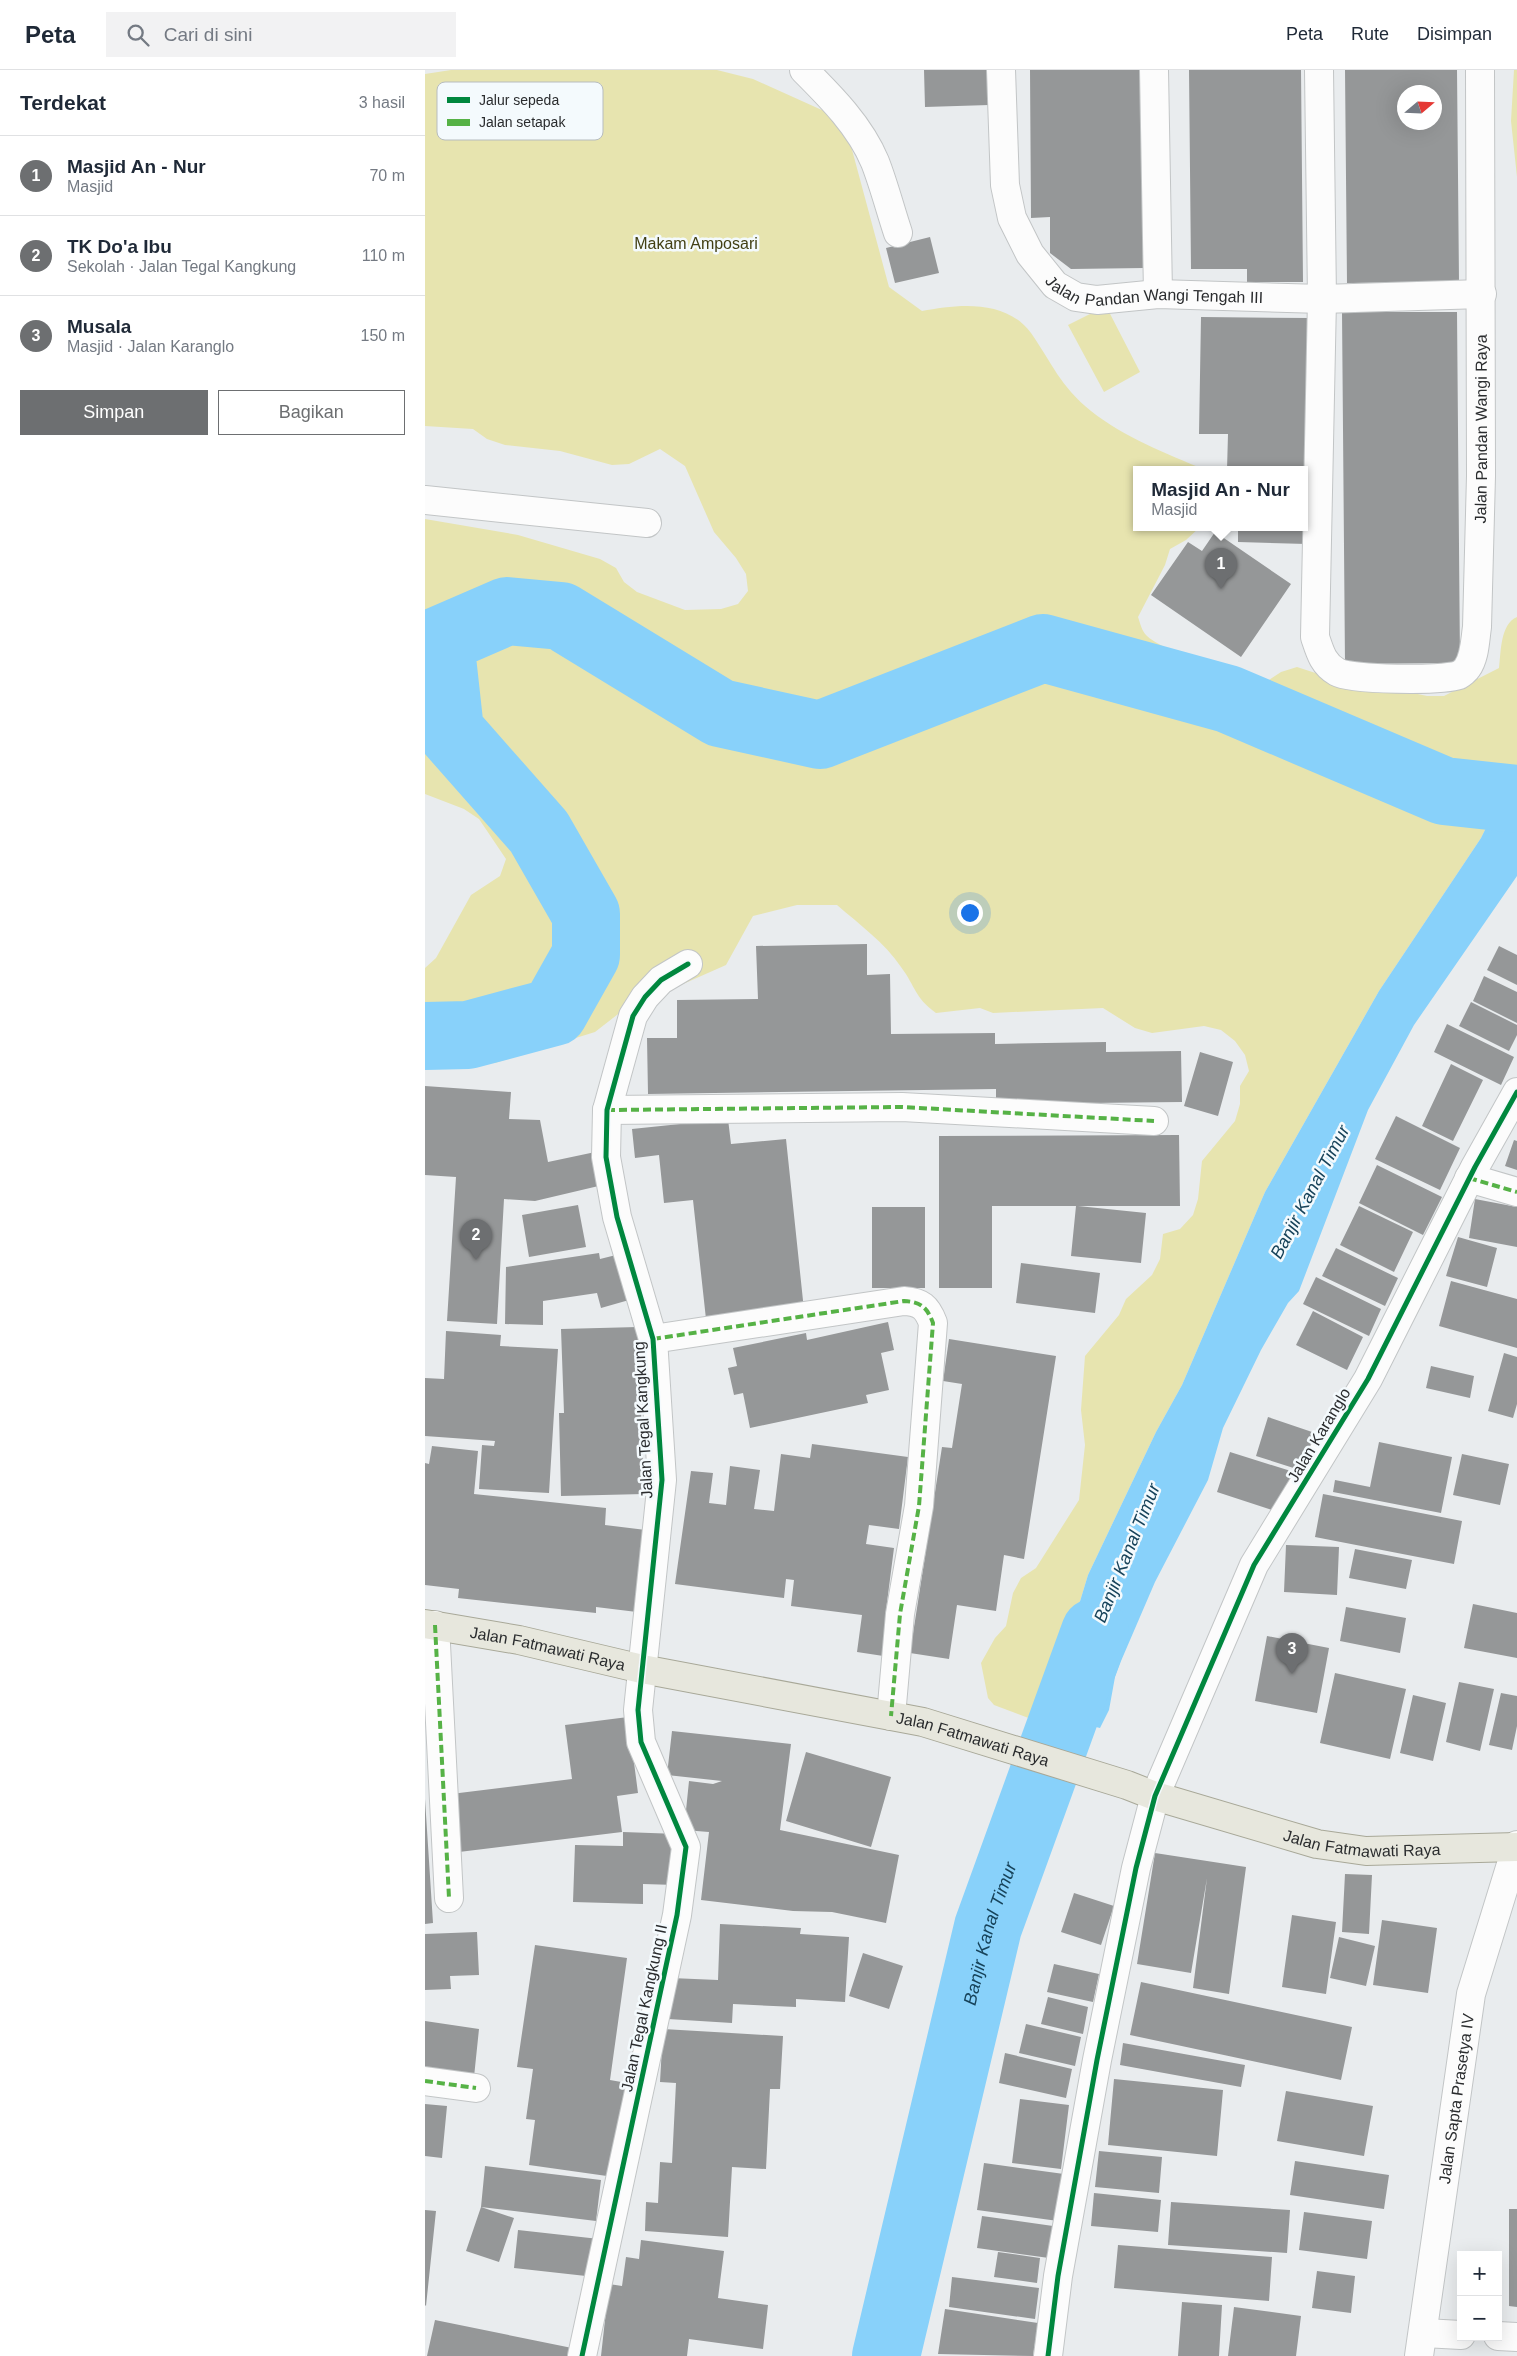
<!DOCTYPE html>
<html lang="id">
<meta charset="utf-8">
<style>
:root{--surface:#fff;--page:#f2f2f3;--text:#1f2937;--muted:#747a83;--line:#e0e1e3;--accent:#6d6f71}
body{margin:0;font-family:Arial,sans-serif;background:var(--page);color:var(--text)}
.controls{position:absolute;right:15px;bottom:15px;display:grid;overflow:hidden;border-radius:0px;box-shadow:0 5px 20px #0002}
.controls button{width:45px;height:45px;display:grid;place-items:center;padding:0;border:0;border-bottom:1px solid var(--line);background:var(--surface);color:var(--text);font:25px sans-serif}
.compass{position:absolute;left:972px;top:15px;width:45px;height:45px;border-radius:50%;background:var(--surface);box-shadow:0 5px 20px #0002;rotate:71deg}
.you{position:absolute;left:544px;top:842px;width:18px;height:18px;margin:-12px;border:4px solid #fff;border-radius:50%;background:#1a73e8;box-shadow:0 0 0 8px #1a73e833}
.badge{display:grid;place-items:center;width:32px;height:32px;border-radius:50%;background:var(--accent);color:#fff;font-size:16px;font-weight:700}
.pin{position:absolute;translate:-50% -41px;filter:drop-shadow(0 1px 2px #0008)}
.pin::after{content:'';position:absolute;top:26px;width:18px;height:15px;background:inherit;clip-path:polygon(0 0,100% 0,50% 100%)}
.popup{position:absolute;left:708px;top:396px;width:175px;height:65px;box-sizing:border-box;display:grid;place-content:center;border-radius:0px;background:var(--surface);filter:drop-shadow(0 1px 4px #0005);font-size:16px;white-space:nowrap;color:var(--muted)}
.popup b{font-size:19px;color:var(--text)}
.popup::after{content:'';position:absolute;left:50%;top:100%;margin-left:-10px;border:10px solid transparent;border-top-color:var(--surface)}
.list{margin:0;padding:0;list-style:none}
h2{display:flex;justify-content:space-between;align-items:center;height:65px;margin:0;padding:0 20px;font-size:21px}
h2 small{font-size:16px;font-weight:400;color:var(--muted)}
.list li{display:grid;grid-template-columns:32px 1fr auto;gap:15px;align-items:center;box-sizing:border-box;height:80px;padding:0 20px;border-top:1px solid var(--line)}
.list b{display:block;font-size:19px;white-space:nowrap}
.list p{margin:0;font-size:16px;white-space:nowrap;color:var(--muted)}
.list em{font-size:16px;font-style:normal;color:var(--muted)}
.actions{display:flex;gap:10px;padding:15px 20px}
.actions a{flex:1;padding:11px 0;border:1px solid var(--accent);border-radius:0px;text-align:center;font-size:18px;color:var(--accent)}
.actions .main{background:var(--accent);color:#fff}
.icon{flex:none;width:28px;height:28px;fill:none;stroke:currentColor;stroke-width:2;stroke-linecap:round;stroke-linejoin:round}
.map{position:relative;flex:none;width:1092px;height:2286px;overflow:hidden}
header{display:flex;align-items:center;gap:30px;box-sizing:border-box;height:70px;padding:0 25px;background:var(--surface);border-bottom:1px solid var(--line)}
header strong{font-size:24px}
nav{display:flex;gap:28px;margin-inline-start:auto;font-size:18px}
.search{width:350px;height:45px;background:var(--page);display:flex;align-items:center;gap:12px;box-sizing:border-box;padding:0 18px;border-radius:0px;color:var(--muted);font-size:19px}
main{display:flex}
aside{flex:1;background:var(--surface)}
.map>svg:first-child{display:block}
</style>
<header>
<strong>Peta</strong>
<div class="search"><svg class="icon" aria-label="search" viewBox="0 0 24 24"><circle cx="10" cy="10" r="6"/><path d="M15 15l6 6"/></svg>Cari di sini</div>
<nav><a>Peta</a><a>Rute</a><a>Disimpan</a></nav>
</header>
<main>
<aside>
<h2>Terdekat<small>3 hasil</small></h2>
<ul class="list">
<li><span class="badge">1</span><div><b>Masjid An - Nur</b><p>Masjid</p></div><em>70 m</em></li>
<li><span class="badge">2</span><div><b>TK Do'a Ibu</b><p>Sekolah · Jalan Tegal Kangkung</p></div><em>110 m</em></li>
<li><span class="badge">3</span><div><b>Musala</b><p>Masjid · Jalan Karanglo</p></div><em>150 m</em></li>
</ul>
<div class="actions"><a class="main">Simpan</a><a>Bagikan</a></div>
</aside>
<div class="map">
<svg width="1092" height="2286" viewBox="0 0 1092 2286">
<rect width="100%" height="100%" fill="#e9ecee"/>
<path fill="#e7e4af" d="M26 0H292L328 9 419 50 464 217 497 241C533 234 581 229 606 263 627 293 635 316 666 341 700 368 741 383 780 400H712V458H774L761 470 745 479 740 495 713 547C715 553 717 561 721 565 736 581 818 609 841 612L856 602 872 597 918 612 951 615 1002 626H1019L1074 598C1076 583 1075 554 1092 547V695L1056 768 954 921 840 1122 757 1315 731 1362 663 1505 626 1627V1646L614 1652 569 1635 563 1628 556 1593 570 1568 581 1556 588 1523 596 1508 611 1498 654 1430 660 1375 656 1340 660 1286 694 1245 701 1229 727 1205 735 1189 738 1164 755 1159 768 1145 773 1129 777 1091 810 1051 815 1034V1016L824 1001 820 985 810 971 796 960 779 956 727 963 710 958 678 938 568 943 555 938 511 943C489 927 491 917 476 897 460 873 434 854 412 835H372L328 846 301 895 197 941 170 962 70 993 16 994 0 997V898L11 888 46 825 75 806 81 789 54 749 39 739 0 724V449L93 465 175 489 191 498 199 512 212 522 260 540 296 539 313 534 323 521 321 504 311 488 289 462 260 396 235 379 204 394 187 395 135 381 80 375 62 369 48 359 0 356V4Z
M1089 0H1092V155V107L1086 51Z
M681 236 715 302 679 322 643 255Z"/>
<path fill="#88d1fa" d="M1092 695V806L989 955 943 1040 874 1221 863 1233 836 1280 798 1358 783 1410 730 1512 696 1591 690 1607 684 1640 675 1658 626 1646V1627L663 1505 731 1362 757 1315 840 1122 954 921 1056 768Z"/>
<g fill="none" stroke-linecap="round" stroke-linejoin="round">
<g stroke="#88d1fa" stroke-width="68">
<path d="M0 966 43 965 129 942 161 885V844L114 762 25 661 15 570 82 541 136 546 295 643 395 665 618 578 803 629 1019 721 1092 729"/>
<path id="s1" d="M461 2286 563 1857 670 1562"/>
</g>
</g>
<path fill="#959798" fill-rule="evenodd" d="M499 0H563L564 35 500 37Z
M605 0H717L719 198 646 199 625 183V147L606 148Z
M764 0H876L878 212H822V199H766Z
M920 0H1032L1034 212 922 213ZM979 22H1009V52H979Z
M505 167 514 203 470 213 461 178Z
M917 242H1032L1035 593 920 594Z
M776 247 885 248 882 474 813 472V458H880V400H802L803 364H774Z
M790 462 866 514 816 587 726 525 763 472 777 481Z
M442 874V905L465 904 466 964 570 963V974L681 972V982L756 981 757 1032 571 1034V1019L223 1024 222 968H252V930L333 929 331 876Z
M1074 876 1092 885V915L1062 900Z
M1059 906 1092 922V953L1048 931Z
M1046 932 1092 955V965L1084 981 1034 956Z
M1022 954 1089 987 1076 1015 1009 982Z
M775 982 808 992 793 1046 759 1036Z
M1026 994 1058 1010 1028 1071 997 1056Z
M0 1016 86 1022 84 1049 115 1050 123 1092 175 1081 182 1114 110 1131 79 1129 72 1254 22 1251 31 1107 0 1105Z
M971 1046 1035 1078 1015 1120 950 1089Z
M303 1049 306 1074 361 1069 379 1240 281 1249 268 1130 239 1133 234 1085 210 1088 207 1059Z
M754 1065 755 1136H653L721 1143 716 1193 646 1186 651 1136H567V1218H514V1066Z
M1089 1070 1092 1071V1100L1080 1096Z
M952 1095 1017 1127 998 1165 934 1133Z
M1050 1129 1092 1137V1177L1044 1168Z
M153 1135 161 1177 104 1187 97 1145Z
M934 1136 988 1162 969 1202 915 1175Z
M447 1137H500V1218H447Z
M1033 1167 1072 1178 1062 1217 1021 1206Z
M911 1178 973 1208 960 1236 897 1206Z
M174 1183 175 1189 199 1183 211 1228 176 1238 172 1223 118 1231V1255L80 1254 81 1197Z
M596 1193 675 1203 670 1243 591 1233Z
M891 1207 956 1239 944 1266 878 1234Z
M1026 1211 1092 1229V1278L1014 1256Z
M888 1241 938 1267 922 1300 871 1275Z
M463 1252 469 1280 456 1283 464 1320 441 1325 443 1333 325 1358 318 1323 309 1325 303 1298 312 1296 308 1278 381 1263 382 1270Z
M213 1257 219 1424 136 1426 134 1343H139L136 1259Z
M21 1261 76 1265 75 1276 133 1279 124 1423 54 1419 57 1375 69 1376 70 1371 0 1366V1308L19 1309Z
M524 1269 631 1286 599 1489 579 1485 571 1541 532 1535 524 1589 485 1583 517 1377 527 1378 537 1314 518 1311Z
M1079 1283 1092 1287V1334L1088 1348 1063 1341Z
M1006 1296 1049 1306 1045 1328 1001 1318Z
M843 1347 890 1363 878 1401 831 1386Z
M954 1372 1027 1387 1016 1443 908 1422 910 1410 945 1417Z
M387 1374 483 1387 474 1459 444 1455 441 1474 469 1478 460 1548 470 1550 465 1587 432 1582 437 1545 366 1536 369 1510 361 1509 359 1528 250 1514 266 1401 288 1403 284 1433 301 1435 305 1396 335 1400 329 1439 349 1441 356 1384 385 1388Z
M7 1376 53 1381 49 1424 181 1438 180 1455 229 1461 220 1543 171 1537V1543L33 1528 34 1519 0 1515V1393L4 1394Z
M805 1382 869 1402 856 1443 792 1422Z
M1037 1384 1084 1394 1075 1435 1028 1425Z
M898 1424 1037 1451 1029 1494 890 1467Z
M861 1475 914 1477 912 1525 859 1522Z
M930 1479 987 1490 981 1519 924 1508Z
M1048 1534 1092 1543V1588L1039 1578Z
M921 1537 981 1548 975 1583 915 1571Z
M842 1566 904 1578 892 1643 830 1631Z
M910 1603 981 1619 965 1689 895 1673Z
M1034 1612 1069 1619 1055 1681 1021 1672Z
M1076 1623 1092 1626V1656L1087 1680 1064 1675Z
M988 1625 1021 1633 1008 1691 975 1683Z
M203 1647 213 1723 192 1726 197 1762 34 1782 26 1724 147 1709 140 1655Z
M247 1661 366 1674 355 1760 474 1785 461 1853 407 1842 368 1841 276 1830 284 1762 259 1760 264 1711 288 1714 297 1711 242 1705Z
M381 1682 466 1707 446 1777 361 1751Z
M0 1729 8 1853 0 1854Z
M198 1762 253 1764 251 1815 218 1814V1834L148 1832 150 1775 198 1776Z
M730 1783 821 1797 804 1924 768 1918 782 1808 766 1903 712 1894Z
M920 1804 947 1805 944 1864 917 1862Z
M649 1823 689 1836 676 1875 636 1862Z
M867 1845 911 1852 901 1924 857 1917Z
M957 1850 1012 1858 1003 1923 948 1915Z
M295 1854 376 1858 375 1864 424 1867 420 1932 371 1929V1937L308 1934 307 1953 243 1949 246 1908 293 1910Z
M52 1862 54 1905 25 1906 26 1919 0 1920V1864Z
M914 1867 950 1876 941 1916 905 1908Z
M110 1875 202 1888 185 2010 202 2013 189 2107 104 2095 110 2050 101 2049 108 1999 92 1997Z
M438 1883 478 1896 464 1939 424 1926Z
M629 1894 674 1904 668 1932 622 1922Z
M716 1912 927 1957 916 2010 705 1965Z
M623 1927 663 1937 658 1964 616 1954Z
M0 1951 54 1959 49 2007 0 2001Z
M601 1954 656 1967 650 1996 594 1983Z
M238 1959 358 1966 355 2019H345L341 2099 307 2097 303 2167 220 2161 221 2132 233 2133 235 2092 247 2093 251 2013 235 2012Z
M698 1973 820 1995 816 2017 695 1995Z
M580 1983 647 1999 641 2028 574 2013Z
M689 2009 798 2020 792 2086 683 2075Z
M861 2021 948 2036 939 2086 852 2071Z
M595 2029 644 2035 636 2099 587 2093Z
M0 2034 22 2036 17 2088 0 2086Z
M674 2081 737 2087 734 2123 670 2117Z
M870 2091 964 2105 959 2139 865 2125Z
M559 2093 639 2104 633 2151 552 2140Z
M60 2096 176 2110 171 2151 56 2137Z
M669 2123 736 2130 733 2162 666 2156Z
M746 2132 865 2140 862 2183 743 2175Z
M56 2137 89 2148 74 2192 41 2181Z
M1084 2139H1092V2237L1084 2236Z
M0 2140 11 2141 1 2236 0 2235Z
M879 2142 947 2151 942 2189 874 2180Z
M557 2146 628 2156 624 2188 552 2178Z
M93 2160 174 2169 170 2207 89 2198Z
M216 2170 299 2181 293 2228 343 2235 338 2279 264 2269 262 2286H176L184 2214 197 2216 201 2187 214 2189Z
M693 2175 847 2187 844 2231 689 2218Z
M573 2182 615 2188 612 2213 569 2207Z
M892 2201 930 2206 926 2243 887 2238Z
M527 2207 614 2218 610 2249 524 2237Z
M757 2232 797 2235 794 2286H753Z
M809 2237 876 2246 871 2286H803Z
M520 2239 613 2253 608 2286 513 2284Z
M10 2250 147 2278 145 2286H2Z"/>
<g fill="none" stroke-linecap="round" stroke-linejoin="round">
<g stroke="#c2c5c6" stroke-width="30">
<g id="street">
<path d="M379 0C406 27 435 56 450 92 459 115 465 139 473 163"/>
<path id="s2" d="M576 0 580 115 587 148 605 184 630 215 651 227 672 230 733 224 897 229 1057 224"/>
<path d="M729 0 733 224"/>
<path id="s3" d="M894 0 897 229 890 567C895 582 898 594 912 602 926 610 1017 611 1034 605 1036 604 1041 600 1042 598 1050 587 1050 570 1052 557L1056 406 1055 0"/>
<path d="M0 430 222 453"/>
<path d="M182 1040 477 1037 729 1051"/>
<path d="M1044 1108 1092 1122"/>
<path d="M228 1269 479 1231C496 1232 502 1237 508 1253L494 1436 475 1544 466 1646"/>
<path d="M10 1555 24 1828"/>
<path d="M0 2011 51 2018"/>
<path d="M999 2263 1036 2265"/>
<path d="M1073 2266 1092 2267"/>
<path d="M157 2286 252 1845 261 1777 216 1672 213 1640 237 1410 228 1269 192 1147 181 1087 182 1040 208 946 220 927 236 910 263 894"/>
<path d="M623 2286 633 2206 672 1990 711 1798 730 1726 829 1495 943 1309 1050 1097 1092 1022"/>
<path id="s4" d="M994 2286 1046 1924 1092 1775"/>
</g>
</g>
<g stroke="#a8a898" stroke-width="30">
<g id="primary">
<path id="s5" d="M0 1554 94 1570 217 1599 498 1652 702 1715 730 1726 892 1774 941 1781 1092 1777"/>
</g>
</g>
<use href="#street" stroke="#fcfcfc" stroke-width="28"/>
<use href="#primary" stroke="#e7e7dd" stroke-width="28"/>
<path stroke="#56b246" stroke-width="4" stroke-dasharray="8 4" stroke-linecap="butt" d="M182 1040 477 1037 729 1051
M1044 1108 1092 1122
M228 1269 479 1231C496 1232 502 1237 508 1253L494 1436 475 1544 466 1646
M10 1555 24 1828
M0 2011 51 2018"/>
<g stroke="#f4fafd" stroke-width="8">
<path id="cycleway" d="M157 2286 252 1845 261 1777 216 1672 213 1640 237 1410 228 1269 192 1147 181 1087 182 1040 208 946 220 927 236 910 263 894
M623 2286 633 2206 672 1990 711 1798 730 1726 829 1495 943 1309 1050 1097 1092 1022"/>
</g>
<use href="#cycleway" stroke="#00873e" stroke-width="5"/>
</g>
<g text-anchor="middle" dominant-baseline="central" stroke-width="5" stroke-linejoin="round" paint-order="stroke">
<g font-size="16" fill="#423f13" stroke="#f4fafd">
<text x="271" y="173">Makam Amposari</text>
</g>
<g font-size="16" fill="#2a2c2e" stroke="#f4fafd">
<text stroke="none"><textPath href="#s2" startOffset="330">Jalan Pandan Wangi Tengah III</textPath></text>
<text stroke="none"><textPath href="#s3" startOffset="984">Jalan Pandan Wangi Raya</textPath></text>
<text transform="translate(218 1350) rotate(-93)">Jalan Tegal Kangkung</text>
<text transform="translate(894 1365) rotate(-59)">Jalan Karanglo</text>
<text stroke="none"><textPath href="#s5" startOffset="125">Jalan Fatmawati Raya</textPath></text>
<text stroke="none"><textPath href="#s5" startOffset="560">Jalan Fatmawati Raya</textPath></text>
<text stroke="none"><textPath href="#s5" startOffset="965">Jalan Fatmawati Raya</textPath></text>
<text transform="translate(219 1938) rotate(-78)">Jalan Tegal Kangkung II</text>
<text stroke="none"><textPath href="#s4" startOffset="260">Jalan Sapta Prasetya IV</textPath></text>
</g>
<g font-size="18" font-style="italic" fill="#17435a" stroke="#f4fafd">
<text transform="translate(885 1122) rotate(-62)">Banjir Kanal Timur</text>
<text transform="translate(702 1483) rotate(-68)">Banjir Kanal Timur</text>
<text stroke="none"><textPath href="#s1" startOffset="435">Banjir Kanal Timur</textPath></text>
</g>
</g>
<rect x="12" y="12" width="166" height="58" rx="8" fill="#f4fafd" stroke="#b7bcbf" stroke-width="1"/>
<rect x="22" y="27" width="23" height="6" fill="#00873e"/>
<rect x="22" y="49" width="23" height="7" fill="#56b246"/>
<g font-size="14" fill="#2a2c2e">
<text x="54" y="35">Jalur sepeda</text>
<text x="54" y="57">Jalan setapak</text>
</g>
</svg>
<div class="controls">
<button>+</button>
<button>−</button>
</div>
<svg class="compass" viewBox="-18 -18 36 36"><path d="M0-13l5 13h-10z" fill="#e53935"/><path d="M0 13l5-13h-10z" fill="#747a83"/></svg>
<div class="you"></div>
<div class="pin badge" style="left:796px;top:519px">1</div>
<div class="popup"><b>Masjid An - Nur</b>Masjid</div>
<div class="pin badge" style="left:51px;top:1190px">2</div>
<div class="pin badge" style="left:867px;top:1604px">3</div>
</div>
</main>
